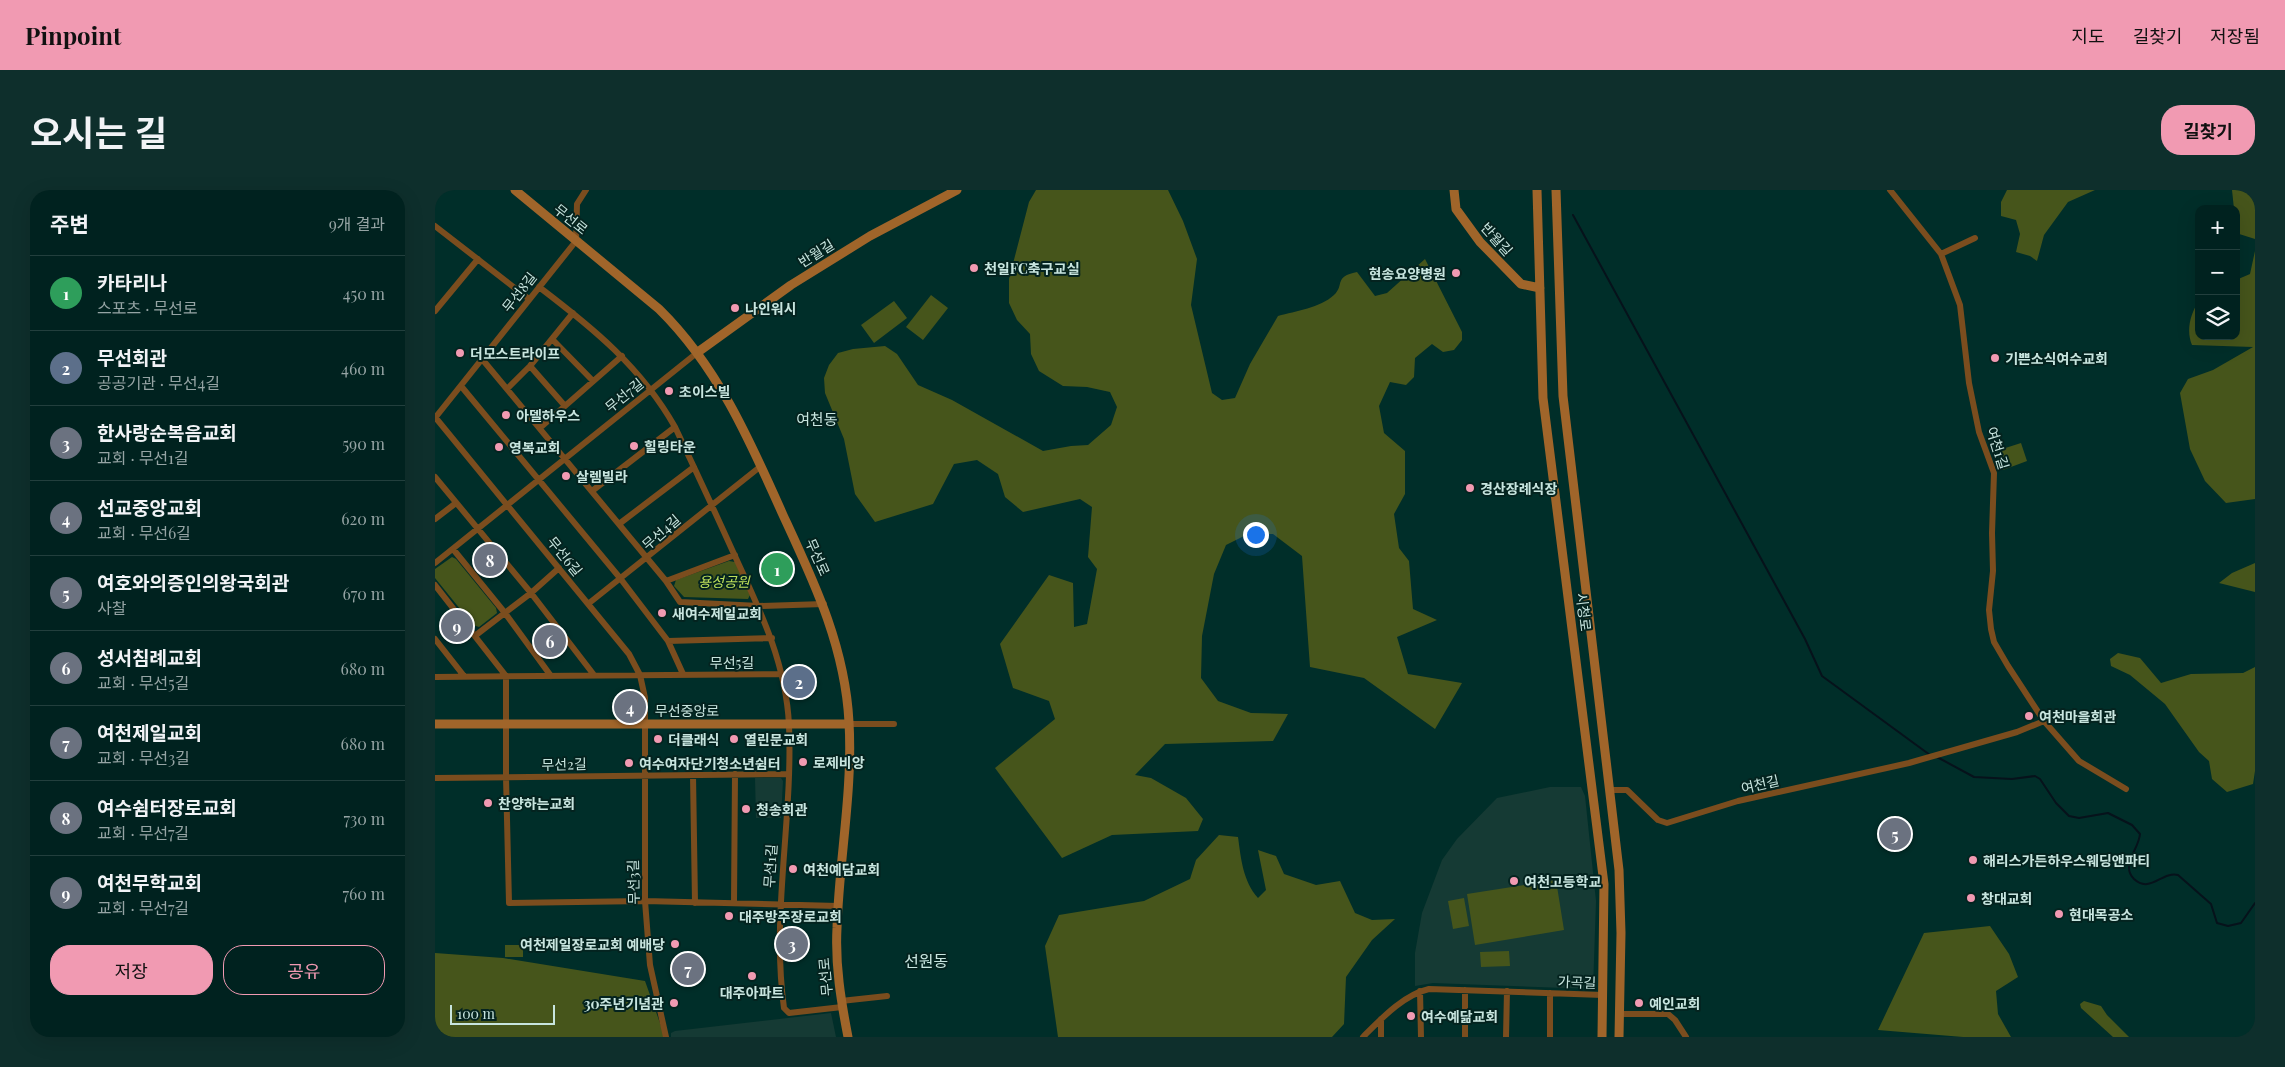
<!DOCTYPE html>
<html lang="ko">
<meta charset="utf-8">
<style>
:root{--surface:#00221f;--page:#0e2f2c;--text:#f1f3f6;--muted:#95a4a4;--line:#223f3d;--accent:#f19ab2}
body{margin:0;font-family:"Playfair Display","Noto Sans KR",serif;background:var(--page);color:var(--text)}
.controls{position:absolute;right:15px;top:15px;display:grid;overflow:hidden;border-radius:10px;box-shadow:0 5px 20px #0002}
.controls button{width:45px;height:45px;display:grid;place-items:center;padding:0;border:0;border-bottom:1px solid var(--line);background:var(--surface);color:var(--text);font:25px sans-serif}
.scale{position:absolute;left:15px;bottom:12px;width:105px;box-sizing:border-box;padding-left:5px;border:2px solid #c8e5df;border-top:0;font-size:14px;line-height:18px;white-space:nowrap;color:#c8e5df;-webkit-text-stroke:4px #04231f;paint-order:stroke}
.you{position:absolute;left:820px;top:344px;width:18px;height:18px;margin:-12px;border:4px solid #fff;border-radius:50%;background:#1a73e8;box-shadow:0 0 0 8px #1a73e833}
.badge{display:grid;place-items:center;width:32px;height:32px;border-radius:50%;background:var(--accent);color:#fff;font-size:16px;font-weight:700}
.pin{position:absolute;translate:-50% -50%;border:2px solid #fff;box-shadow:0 1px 5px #0006}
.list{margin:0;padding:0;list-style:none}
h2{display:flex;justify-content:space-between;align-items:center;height:65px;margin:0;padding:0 20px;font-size:21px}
h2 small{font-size:16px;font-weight:400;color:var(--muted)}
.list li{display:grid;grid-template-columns:32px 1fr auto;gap:15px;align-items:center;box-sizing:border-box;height:75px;padding:0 20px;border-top:1px solid var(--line)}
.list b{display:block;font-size:19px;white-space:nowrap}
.list p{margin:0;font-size:16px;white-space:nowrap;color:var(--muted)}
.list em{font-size:16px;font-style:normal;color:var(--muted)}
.actions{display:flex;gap:10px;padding:15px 20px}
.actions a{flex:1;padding:11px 0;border:1px solid var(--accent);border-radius:20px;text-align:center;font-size:18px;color:var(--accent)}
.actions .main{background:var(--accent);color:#111}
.icon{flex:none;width:28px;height:28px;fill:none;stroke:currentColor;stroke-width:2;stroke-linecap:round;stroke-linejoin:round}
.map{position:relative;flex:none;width:1820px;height:847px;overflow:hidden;border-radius:20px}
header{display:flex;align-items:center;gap:30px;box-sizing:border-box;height:70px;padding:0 25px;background:var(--accent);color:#111}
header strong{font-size:24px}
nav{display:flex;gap:28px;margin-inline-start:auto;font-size:18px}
.intro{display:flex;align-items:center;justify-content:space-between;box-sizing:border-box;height:120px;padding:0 30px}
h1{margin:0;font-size:35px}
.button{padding:12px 22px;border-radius:20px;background:var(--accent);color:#111;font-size:18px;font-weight:700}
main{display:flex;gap:30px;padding:0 30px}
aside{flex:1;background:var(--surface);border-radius:20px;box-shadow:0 5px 20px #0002}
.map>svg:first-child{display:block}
</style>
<header>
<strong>Pinpoint</strong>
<nav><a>지도</a><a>길찾기</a><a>저장됨</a></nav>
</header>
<div class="intro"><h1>오시는 길</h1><a class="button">길찾기</a></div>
<main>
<aside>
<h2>주변<small>9개 결과</small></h2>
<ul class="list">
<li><span class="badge" style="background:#2e9e5b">1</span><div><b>카타리나</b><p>스포츠 · 무선로</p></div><em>450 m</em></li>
<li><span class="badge" style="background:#5c6f8a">2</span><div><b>무선회관</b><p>공공기관 · 무선4길</p></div><em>460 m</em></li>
<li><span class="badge" style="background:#6b7280">3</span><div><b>한사랑순복음교회</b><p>교회 · 무선1길</p></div><em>590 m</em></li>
<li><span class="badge" style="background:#6b7280">4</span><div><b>선교중앙교회</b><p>교회 · 무선6길</p></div><em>620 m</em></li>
<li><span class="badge" style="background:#6b7280">5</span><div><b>여호와의증인의왕국회관</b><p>사찰</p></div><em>670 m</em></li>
<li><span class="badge" style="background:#6b7280">6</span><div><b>성서침례교회</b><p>교회 · 무선5길</p></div><em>680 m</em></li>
<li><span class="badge" style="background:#6b7280">7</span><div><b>여천제일교회</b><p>교회 · 무선3길</p></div><em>680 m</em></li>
<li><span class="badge" style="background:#6b7280">8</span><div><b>여수쉼터장로교회</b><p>교회 · 무선7길</p></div><em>730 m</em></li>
<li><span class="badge" style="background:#6b7280">9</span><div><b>여천무학교회</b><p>교회 · 무선7길</p></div><em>760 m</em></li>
</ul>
<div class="actions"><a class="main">저장</a><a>공유</a></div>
</aside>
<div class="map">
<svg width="1820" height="847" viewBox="0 0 1820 847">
<rect width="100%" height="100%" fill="#002e29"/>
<path fill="#153a34" d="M320 588H346L348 591 346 628H321Z
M1115 597H1146L1150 606 1161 711 1158 799 998 793 980 796V763L987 723 1007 670 1022 649 1062 608Z
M396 823 401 847H236V843L240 841Z"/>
<path fill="#46551b" d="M601 0H733L748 31 762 69 756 115 777 203 787 210 800 208 815 174 843 126C861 121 885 118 899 105 910 95 898 87 922 82L940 106 952 103 990 69 1027 142V150L1019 160 1008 162 997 154 980 168 979 187 971 195 955 192 944 216 949 243 970 261V304L959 324 964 358 974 371 978 419 1002 430 962 447 973 484 1027 493 1000 539 929 488 875 477 867 366 838 344H813L791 355 779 384 767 446 766 488 783 511 816 523 853 524 838 551 730 554 700 585 716 588 751 608 768 629 763 641 677 645 627 668 560 578 620 529 614 511 578 498 565 454 614 385 638 393 639 437 652 434 662 379 653 367 657 317 645 309 588 322 570 307 563 284 542 270 519 274 498 314 440 332 420 304 409 249 390 203 389 188 394 175 403 163 418 159 450 156 462 164 483 195 517 210 608 261 636 256 653 255 676 235 682 217 675 202 652 197 628 196 604 181 596 164 595 144 582 130 574 113V89L594 12Z
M1572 0H1660L1633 12 1609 45 1602 71 1595 66 1581 62 1585 44 1581 30 1566 26V12Z
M1797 0H1820V49L1801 43V19H1799Z
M1820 61V309L1791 313 1770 291 1755 259 1745 203 1753 189 1778 180 1818 157 1757 155C1751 141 1755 124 1764 111V146H1801V90L1815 84Z
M496 105 513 118 488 150 471 137Z
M459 111 472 128 439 153 426 135Z
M1586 253 1592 271 1568 280 1561 261Z
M17 367 21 369 61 418 62 423 44 437 38 435 0 388V379Z
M294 371 300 372 315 405 313 409 249 407 239 396 241 390Z
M1820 373V402L1784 393 1797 383Z
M1683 463 1705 468 1726 493 1756 484 1808 483 1820 477V581L1818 594 1792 602 1777 589 1774 571 1764 562 1730 514 1695 485 1676 476 1675 469Z
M784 645 803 647C806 669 808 691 823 708L831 700 823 660 841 666 849 684 881 695 905 691 920 723 937 730 960 729 937 750 911 787 909 834 897 847H623L610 756 624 725 709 711 755 689 761 670Z
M1121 690 1129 740 1040 755 1032 704Z
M1029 708 1034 736 1018 739 1013 711Z
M1555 736 1574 764 1583 787 1561 801 1563 824 1576 847H1528L1443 840 1489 743Z
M70 755H88V767H70Z
M1074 761 1075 776 1046 777 1045 762Z
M0 763 68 768 210 791 230 847H0Z
M1649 811 1666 816 1672 825 1694 847H1678L1646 818 1645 814Z"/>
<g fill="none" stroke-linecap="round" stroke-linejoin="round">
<path stroke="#06121b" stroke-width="2" d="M1138 25 1370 449 1387 486 1495 565
M1502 567 1539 587 1577 589 1600 586 1605 589 1621 613 1634 626 1644 628 1673 623 1697 635 1705 644C1704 656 1694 666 1694 678 1694 683 1696 686 1699 689 1715 704 1727 681 1743 685L1776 714 1782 733 1793 736 1806 733 1820 713"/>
<path stroke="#7b4d1e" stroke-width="6" d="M1455 0 1506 64 1525 115 1534 193 1544 242 1559 283 1557 343 1558 381 1554 420 1556 439 1559 452 1573 476 1609 531
M0 36 94 109
M1506 64 1540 48
M104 97C158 138 206 177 240 237 260 279 280 322 299 364 325 420 351 473 354 535 358 630 336 724 349 818L354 823 407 817
M0 121 43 69
M117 149 158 191
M47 169 231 391 245 412 324 416 389 414
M95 176 130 216
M26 196 185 388 233 451 248 484
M73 198 95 176 138 123
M0 227 194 464 205 485 210 508V711L215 775 231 847
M0 228 141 51 142 14 151 0
M106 237 187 166
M0 287 96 403 159 485
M157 301 240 237
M0 329 21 313
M184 334 259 277
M18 359 70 423 116 486
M0 373 263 162
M231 391 300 365
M0 395 71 486V587L74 713 210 711 403 716
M153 414 326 276
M41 445 96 403 124 378
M0 449 29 486
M233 451 337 448
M0 487 346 484
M414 534H459
M258 585 260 713
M0 588 354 584
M1175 600H1192L1223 630 1232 633 1303 611 1474 573 1582 542 1609 531 1644 571 1691 599
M299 713 300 584
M985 801 986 847
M406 811 452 806
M1185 824H1233L1240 830 1251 847
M928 847C946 829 968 805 994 799L1168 805
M946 847V829
M1030 847V800
M1071 847 1072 801
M1115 847V803"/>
<path stroke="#a0652a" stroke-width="9" d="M80 0 224 119C283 177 315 251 348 325 379 392 410 456 414 532 418 601 404 670 402 738 400 775 406 811 413 847
M1019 0 1021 19 1045 52 1086 94 1105 98
M1102 0 1108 208 1169 694 1167 847
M1121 0 1128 206 1184 680 1186 743 1184 847
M0 1 1 0
M263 162 356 95 435 46 522 0
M0 534H414"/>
</g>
<g fill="#f19ab2" stroke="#04231f" stroke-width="2">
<circle cx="539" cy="78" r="5"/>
<circle cx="1021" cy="83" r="5"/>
<circle cx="300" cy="118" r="5"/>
<circle cx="25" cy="163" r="5"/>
<circle cx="1560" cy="168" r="5"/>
<circle cx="234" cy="201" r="5"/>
<circle cx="71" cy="225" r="5"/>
<circle cx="199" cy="256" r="5"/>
<circle cx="64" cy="257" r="5"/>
<circle cx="131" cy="286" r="5"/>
<circle cx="1035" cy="298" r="5"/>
<circle cx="227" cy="423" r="5"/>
<circle cx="1594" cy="526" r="5"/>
<circle cx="223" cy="549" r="5"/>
<circle cx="299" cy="549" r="5"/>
<circle cx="368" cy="572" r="5"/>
<circle cx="194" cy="573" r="5"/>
<circle cx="53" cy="613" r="5"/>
<circle cx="311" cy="619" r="5"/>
<circle cx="1538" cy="670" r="5"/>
<circle cx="358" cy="679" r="5"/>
<circle cx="1079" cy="691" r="5"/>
<circle cx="1536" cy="708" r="5"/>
<circle cx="1624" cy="724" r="5"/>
<circle cx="294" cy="726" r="5"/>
<circle cx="240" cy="754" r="5"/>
<circle cx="317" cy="786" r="5"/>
<circle cx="239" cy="813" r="5"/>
<circle cx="1204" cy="813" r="5"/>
<circle cx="976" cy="826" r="5"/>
</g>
<g text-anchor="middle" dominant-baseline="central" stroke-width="4" stroke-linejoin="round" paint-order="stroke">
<g font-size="14" fill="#c8e5df" stroke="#04231f">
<text transform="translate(136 29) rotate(39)">무선로</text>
<text transform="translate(1062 49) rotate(48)">반월길</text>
<text transform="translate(381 63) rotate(-32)">반월길</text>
<text transform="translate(84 102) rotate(-52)">무선8길</text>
<text transform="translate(189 205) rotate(-39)">무선7길</text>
<text transform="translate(1563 258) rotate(73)">여천1길</text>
<text transform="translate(226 342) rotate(-41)">무선4길</text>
<text transform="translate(130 366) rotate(51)">무선6길</text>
<text transform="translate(383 367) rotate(66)">무선로</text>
<text transform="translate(1149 422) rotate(83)">시청로</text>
<text x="297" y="472">무선5길</text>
<text x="252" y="520">무선중앙로</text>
<text transform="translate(129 574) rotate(-1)">무선2길</text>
<text transform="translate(1325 594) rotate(-13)">여천길</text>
<text transform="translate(335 676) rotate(-86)">무선1길</text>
<text transform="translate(198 692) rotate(-91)">무선3길</text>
<text transform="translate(390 787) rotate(-95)">무선로</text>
<text transform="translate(1142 792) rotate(2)">가곡길</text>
</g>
<g font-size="14" font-weight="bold" fill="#c8e5df" stroke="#04231f" text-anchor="start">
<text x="549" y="78">천일FC축구교실</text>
<text x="1011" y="83" text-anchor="end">현송요양병원</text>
<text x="310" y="118">나인워시</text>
<text x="35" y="163">더모스트라이프</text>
<text x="1570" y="168">기쁜소식여수교회</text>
<text x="244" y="201">초이스빌</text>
<text x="81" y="225">아델하우스</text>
<text x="209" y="256">힐링타운</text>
<text x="74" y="257">영복교회</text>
<text x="141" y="286">살렘빌라</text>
<text x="1045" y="298">경산장례식장</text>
<text x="237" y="423">새여수제일교회</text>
<text x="1604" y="526">여천마을회관</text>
<text x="233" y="549">더클래식</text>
<text x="309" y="549">열린문교회</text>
<text x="378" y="572">로제비앙</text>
<text x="204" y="573">여수여자단기청소년쉼터</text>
<text x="63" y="613">찬양하는교회</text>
<text x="321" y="619">청송회관</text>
<text x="1548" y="670">해리스가든하우스웨딩앤파티</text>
<text x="368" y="679">여천예담교회</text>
<text x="1089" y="691">여천고등학교</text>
<text x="1546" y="708">창대교회</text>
<text x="1634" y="724">현대목공소</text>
<text x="304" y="726">대주방주장로교회</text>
<text x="230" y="754" text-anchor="end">여천제일장로교회 예배당</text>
<text x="317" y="802" text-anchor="middle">대주아파트</text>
<text x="229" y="813" text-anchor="end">30주년기념관</text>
<text x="1214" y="813">예인교회</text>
<text x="986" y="826">여수예닮교회</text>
</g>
<g font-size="14" font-style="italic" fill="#bde05a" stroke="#04231f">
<text x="289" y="391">용성공원</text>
</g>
<g font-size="15" fill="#c8e5df" stroke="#04231f">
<text x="382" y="229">여천동</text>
</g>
<g font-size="16" fill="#c8e5df" stroke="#04231f">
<text x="491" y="770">선원동</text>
</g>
</g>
</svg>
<div class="controls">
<button>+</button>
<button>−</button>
<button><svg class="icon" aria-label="layers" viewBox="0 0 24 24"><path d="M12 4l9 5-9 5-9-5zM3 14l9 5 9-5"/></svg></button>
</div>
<div class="scale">100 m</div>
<div class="you"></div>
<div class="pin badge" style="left:342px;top:379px;background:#2e9e5b">1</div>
<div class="pin badge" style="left:364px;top:492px;background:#5c6f8a">2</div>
<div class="pin badge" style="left:357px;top:754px;background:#6b7280">3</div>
<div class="pin badge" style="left:195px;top:517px;background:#6b7280">4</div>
<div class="pin badge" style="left:1460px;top:644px;background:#6b7280">5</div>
<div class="pin badge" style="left:115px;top:451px;background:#6b7280">6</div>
<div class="pin badge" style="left:253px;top:779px;background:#6b7280">7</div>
<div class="pin badge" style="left:55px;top:370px;background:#6b7280">8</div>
<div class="pin badge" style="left:22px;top:436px;background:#6b7280">9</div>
</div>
</main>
